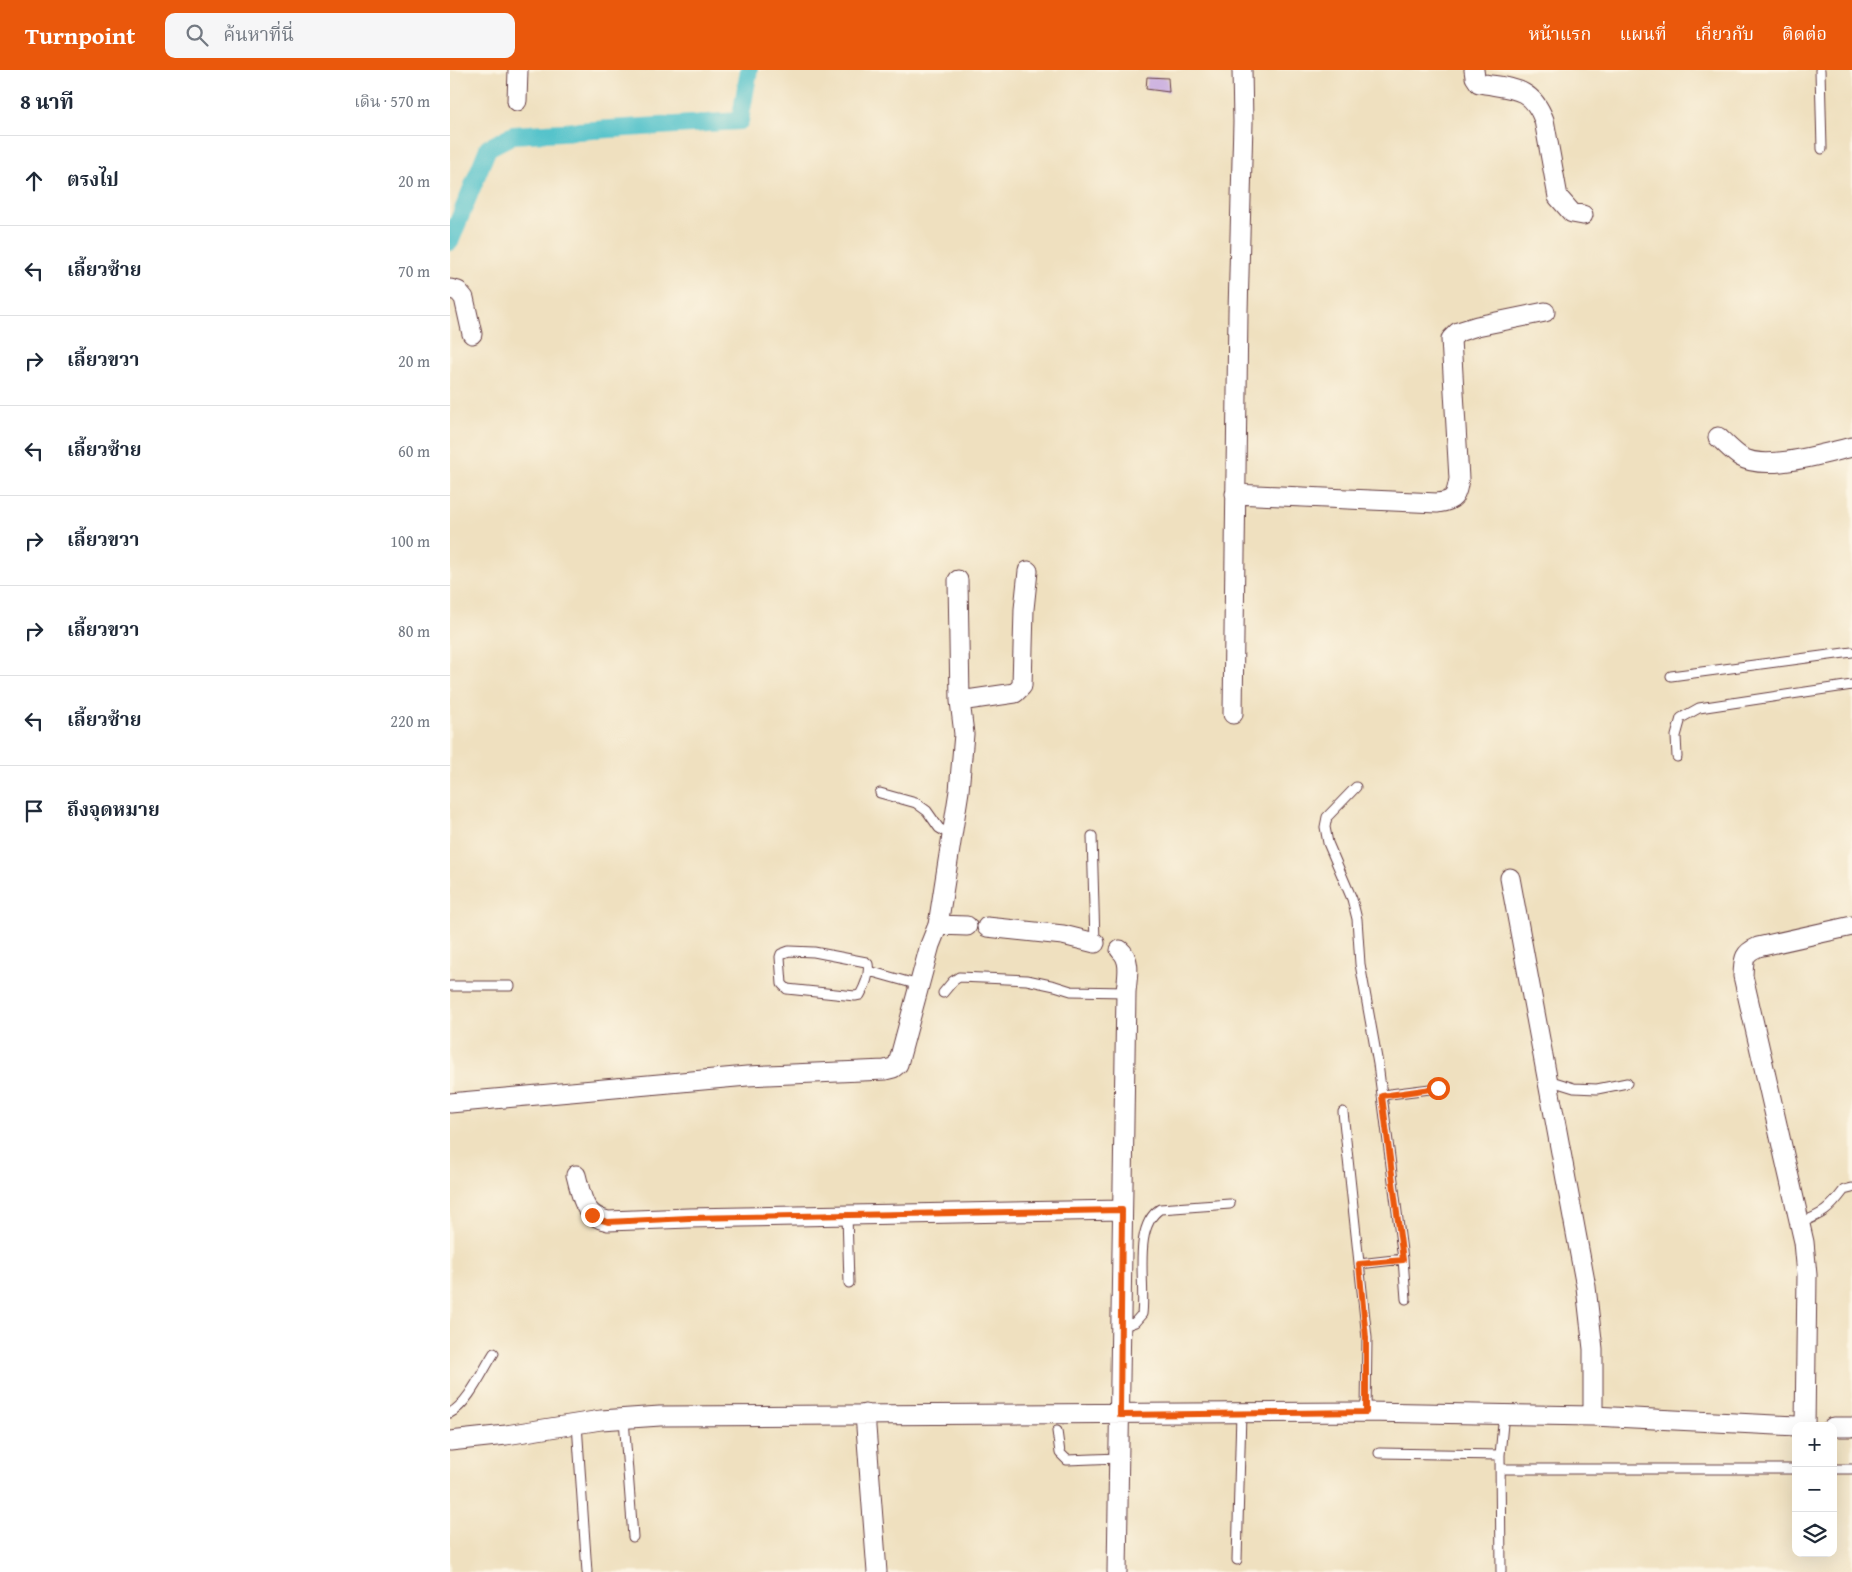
<!DOCTYPE html>
<html lang="th">
<meta charset="utf-8">
<style>
:root{--surface:#fff;--page:#f6f6f7;--text:#1f2937;--muted:#747a83;--line:#e0e1e3;--accent:#ea580c}
body{margin:0;font-family:"Gentium Book Plus","Noto Serif Thai",serif;background:var(--page);color:var(--text)}
.controls{position:absolute;right:15px;bottom:15px;display:grid;overflow:hidden;border-radius:10px;box-shadow:0 5px 20px #0002}
.controls button{width:45px;height:45px;display:grid;place-items:center;padding:0;border:0;border-bottom:1px solid var(--line);background:var(--surface);color:var(--text);font:25px sans-serif}
.stop{position:absolute;width:15px;height:15px;margin:-11px;border:4px solid #ea580c;border-radius:50%;background:#fff}
.stop.end{background:#ea580c;border-color:#fff;box-shadow:0 1px 5px #0008}
.list{margin:0;padding:0;list-style:none}
h2{display:flex;justify-content:space-between;align-items:center;height:65px;margin:0;padding:0 20px;font-size:21px}
h2 small{font-size:16px;font-weight:400;color:var(--muted)}
.list li{display:grid;grid-template-columns:32px 1fr auto;gap:15px;align-items:center;box-sizing:border-box;height:90px;padding:0 20px;border-top:1px solid var(--line)}
.list b{display:block;font-size:19px;white-space:nowrap}
.list em{font-size:16px;font-style:normal;color:var(--muted)}
.icon{flex:none;width:28px;height:28px;fill:none;stroke:currentColor;stroke-width:2;stroke-linecap:round;stroke-linejoin:round}
.map{position:relative;flex:none;width:1402px;height:1502px;overflow:hidden}
header{display:flex;align-items:center;gap:30px;box-sizing:border-box;height:70px;padding:0 25px;background:var(--accent);color:#fff}
header strong{font-size:24px}
nav{display:flex;gap:28px;margin-inline-start:auto;font-size:18px}
.search{width:350px;height:45px;background:var(--page);display:flex;align-items:center;gap:12px;box-sizing:border-box;padding:0 18px;border-radius:10px;color:var(--muted);font-size:19px}
main{display:flex}
aside{flex:1;background:var(--surface)}
.map>svg:first-child{display:block}
</style>
<header>
<strong>Turnpoint</strong>
<div class="search"><svg class="icon" aria-label="search" viewBox="0 0 24 24"><circle cx="10" cy="10" r="6"/><path d="M15 15l6 6"/></svg>ค้นหาที่นี่</div>
<nav><a>หน้าแรก</a><a>แผนที่</a><a>เกี่ยวกับ</a><a>ติดต่อ</a></nav>
</header>
<main>
<aside>
<h2>8 นาที<small>เดิน · 570 m</small></h2>
<ul class="list">
<li><svg class="icon" aria-label="ahead" viewBox="0 0 24 24"><path d="M12 20V5M6 11l6-6 6 6"/></svg><div><b>ตรงไป</b></div><em>20 m</em></li>
<li><svg class="icon" aria-label="left" viewBox="0 0 24 24"><path d="M17 20v-9H6M10 6l-5 5 5 5"/></svg><div><b>เลี้ยวซ้าย</b></div><em>70 m</em></li>
<li><svg class="icon" aria-label="right" viewBox="0 0 24 24"><path d="M7 20v-9h11M14 6l5 5-5 5"/></svg><div><b>เลี้ยวขวา</b></div><em>20 m</em></li>
<li><svg class="icon" aria-label="left" viewBox="0 0 24 24"><path d="M17 20v-9H6M10 6l-5 5 5 5"/></svg><div><b>เลี้ยวซ้าย</b></div><em>60 m</em></li>
<li><svg class="icon" aria-label="right" viewBox="0 0 24 24"><path d="M7 20v-9h11M14 6l5 5-5 5"/></svg><div><b>เลี้ยวขวา</b></div><em>100 m</em></li>
<li><svg class="icon" aria-label="right" viewBox="0 0 24 24"><path d="M7 20v-9h11M14 6l5 5-5 5"/></svg><div><b>เลี้ยวขวา</b></div><em>80 m</em></li>
<li><svg class="icon" aria-label="left" viewBox="0 0 24 24"><path d="M17 20v-9H6M10 6l-5 5 5 5"/></svg><div><b>เลี้ยวซ้าย</b></div><em>220 m</em></li>
<li><svg class="icon" aria-label="arrive" viewBox="0 0 24 24"><path d="M6 21V4h12l-3 4 3 4H6"/></svg><div><b>ถึงจุดหมาย</b></div></li>
</ul>
</aside>
<div class="map">
<svg width="1402" height="1502" viewBox="0 0 1402 1502">
<rect width="100%" height="100%" fill="#fcf5e5"/>
<filter id="ink" filterUnits="userSpaceOnUse"><feTurbulence type="fractalNoise" baseFrequency=".02" numOctaves="2"/><feDisplacementMap in="SourceGraphic" scale="10" xChannelSelector="R" yChannelSelector="G"/><feConvolveMatrix kernelMatrix="1 2 1 2 8 2 1 2 1" color-interpolation-filters="sRGB"/></filter>
<filter id="wash" filterUnits="userSpaceOnUse"><feTurbulence type="fractalNoise" baseFrequency=".0096" numOctaves="4" result="noise"/><feDisplacementMap in="SourceGraphic" scale="20" xChannelSelector="R" yChannelSelector="G"/><feGaussianBlur stdDeviation="1.12" result="paint"/><feColorMatrix in="noise" values="0 0 0 0 0 0 0 0 0 0 0 0 0 0 0 0 0 1.4 0 .05"/><feComposite in="paint" operator="in"/></filter>
<g filter="url(#wash)">
<rect width="100%" height="100%" fill="#efe0bf"/>
<g fill="none" stroke-linecap="round" stroke-linejoin="round">
<path stroke="#55c3cb" stroke-width="18" d="M0 172 38 78 63 65 290 51 299 0"/>
</g>
<g id="blocks">
<path fill="#c6a9df" d="M697 7 718 8 719 22 696 19Z"/>
</g>
</g>
<g filter="url(#ink)">
<use href="#blocks" fill-opacity="0" stroke="#633c41" stroke-width="1"/>
<g fill="none" stroke-linecap="round" stroke-linejoin="round">
<g stroke="#633c41" stroke-width="11">
<path id="lane" d="M1370 0 1372 79
M1221 606 1402 582
M1227 687 1226 666 1231 648 1249 638 1402 615
M906 717 877 747 875 757 878 773 902 829 907 849 910 894 928 994 953 1189 909 1194
M430 723 466 733 477 741 489 758 502 766
M642 766 645 873
M339 881 364 882 416 892 418 894C420 905 415 916 410 925L405 926 337 919 332 914 330 887 331 884Z
M419 901 469 915
M0 916H60
M493 923 503 911 509 907 577 910 605 916 621 921 676 922
M1098 1010 1124 1018 1147 1019 1177 1013
M932 1025 988 1018
M893 1042 917 1268 916 1342
M397 1145 399 1213
M1350 1153C1373 1144 1379 1140 1394 1120L1402 1118
M953 1189 956 1229
M671 1257 685 1252 692 1244C696 1215 682 1157 710 1139L780 1134
M0 1343C18 1334 33 1300 44 1283
M174 1349 183 1467
M127 1354 137 1502
M607 1361 610 1383 617 1390 669 1388
M929 1383 1050 1385
M1050 1399H1346
M1383 1399H1402
M787 1490 791 1343
M1051 1502 1050 1385 1054 1343"/>
</g>
<g stroke="#633c41" stroke-width="21">
<path id="street" d="M1024 0 1025 7 1029 13C1060 19 1081 15 1094 50L1108 127 1122 143 1133 145
M67 31 68 0
M0 219 8 221 14 228 22 264
M1268 367C1275 373 1283 382 1291 387 1315 402 1376 383 1402 377
M785 424 987 433C1005 431 1006 426 1009 409L1001 269 1008 262 1027 256 1095 242
M510 631 565 623 572 616 574 539 578 501
M783 644 788 242 793 52 792 0
M1060 808 1136 1217 1143 1279V1346
M488 855 517 856
M537 857 613 865 645 873
M0 1033 297 1006 435 1000 443 998 448 994 480 875 488 855 509 721 514 664 510 631 508 510
M126 1105C132 1127 133 1146 158 1151L239 1148 672 1140
M415 1344 427 1502
M1355 1356 1357 1205 1354 1172 1293 906C1294 890 1292 884 1308 877L1402 856
M1383 1357H1402
M0 1371 56 1365 151 1350 210 1346 916 1342 1143 1346 1346 1356
M667 1502 676 922C677 908 682 890 670 880"/>
</g>
<use href="#lane" stroke="#fff" stroke-width="9"/>
<use href="#street" stroke="#fff" stroke-width="19"/>
</g>
</g>
<g fill="none" stroke-linecap="round" stroke-linejoin="round" filter="url(#ink)">
<path stroke="#ea580c" stroke-width="6" d="M142 1145 148 1149 158 1152 239 1148 672 1140 670 1345 916 1342V1268L909 1194 953 1190 932 1026 988 1018"/>
</g>
</svg>
<div class="controls">
<button>+</button>
<button>−</button>
<button><svg class="icon" aria-label="layers" viewBox="0 0 24 24"><path d="M12 4l9 5-9 5-9-5zM3 14l9 5 9-5"/></svg></button>
</div>
<div class="stop" style="left:988px;top:1018px"></div>
<div class="stop end" style="left:142px;top:1145px"></div>
</div>
</main>
